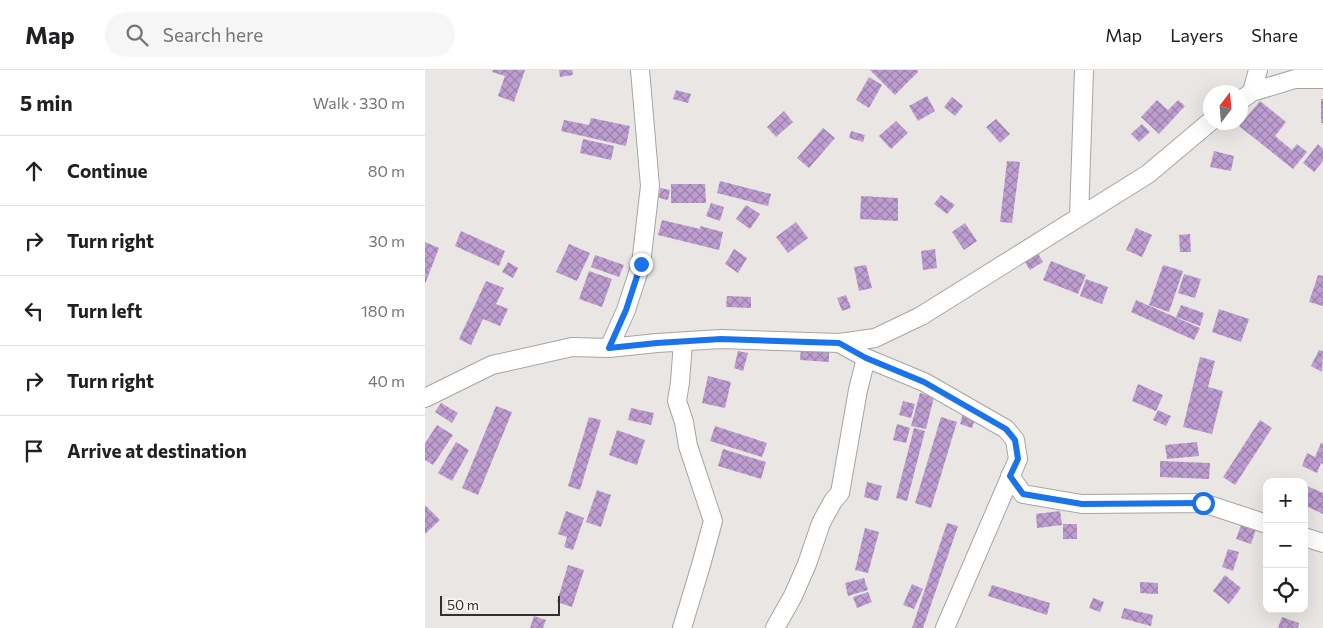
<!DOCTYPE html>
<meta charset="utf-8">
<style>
:root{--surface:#fff;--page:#f6f6f6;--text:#202124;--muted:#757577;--line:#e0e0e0}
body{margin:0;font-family:Commissioner,sans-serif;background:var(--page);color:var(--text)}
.controls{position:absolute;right:15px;bottom:15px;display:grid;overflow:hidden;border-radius:10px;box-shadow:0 5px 20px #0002}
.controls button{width:45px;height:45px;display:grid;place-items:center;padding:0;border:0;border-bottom:1px solid var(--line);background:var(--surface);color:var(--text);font:25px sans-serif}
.compass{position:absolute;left:778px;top:15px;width:45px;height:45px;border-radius:50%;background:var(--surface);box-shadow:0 5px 20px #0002;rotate:16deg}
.scale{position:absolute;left:15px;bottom:12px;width:120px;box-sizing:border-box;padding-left:5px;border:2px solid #31302f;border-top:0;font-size:14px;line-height:18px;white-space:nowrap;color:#31302f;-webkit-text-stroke:4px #f6f3f1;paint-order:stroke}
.stop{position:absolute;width:15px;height:15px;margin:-11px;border:4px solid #1a73e8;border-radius:50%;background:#fff}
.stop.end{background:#1a73e8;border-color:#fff;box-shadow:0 1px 5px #0008}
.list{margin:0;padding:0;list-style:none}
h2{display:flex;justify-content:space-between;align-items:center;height:65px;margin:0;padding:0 20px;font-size:21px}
h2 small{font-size:16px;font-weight:400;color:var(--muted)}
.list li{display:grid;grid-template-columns:32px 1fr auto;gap:15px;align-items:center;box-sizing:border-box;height:70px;padding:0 20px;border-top:1px solid var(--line)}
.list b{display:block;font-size:19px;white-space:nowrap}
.list em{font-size:16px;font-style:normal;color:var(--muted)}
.icon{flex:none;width:28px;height:28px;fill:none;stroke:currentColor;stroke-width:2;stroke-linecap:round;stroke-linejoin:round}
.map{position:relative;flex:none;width:898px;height:558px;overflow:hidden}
header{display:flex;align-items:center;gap:30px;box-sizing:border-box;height:70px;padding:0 25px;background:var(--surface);border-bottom:1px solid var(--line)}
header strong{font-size:24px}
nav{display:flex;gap:28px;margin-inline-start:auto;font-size:18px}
.search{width:350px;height:45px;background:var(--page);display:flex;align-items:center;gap:12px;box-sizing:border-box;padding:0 18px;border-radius:28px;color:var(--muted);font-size:19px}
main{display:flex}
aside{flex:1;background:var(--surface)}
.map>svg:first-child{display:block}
</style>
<header>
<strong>Map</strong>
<div class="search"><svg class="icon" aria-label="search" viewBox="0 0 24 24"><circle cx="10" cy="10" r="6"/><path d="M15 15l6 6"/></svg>Search here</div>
<nav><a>Map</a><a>Layers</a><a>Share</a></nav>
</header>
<main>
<aside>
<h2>5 min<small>Walk · 330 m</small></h2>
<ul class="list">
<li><svg class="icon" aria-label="ahead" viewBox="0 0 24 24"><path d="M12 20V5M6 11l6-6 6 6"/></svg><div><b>Continue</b></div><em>80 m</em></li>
<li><svg class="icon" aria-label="right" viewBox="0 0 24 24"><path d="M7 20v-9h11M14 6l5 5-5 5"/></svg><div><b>Turn right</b></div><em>30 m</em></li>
<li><svg class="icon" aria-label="left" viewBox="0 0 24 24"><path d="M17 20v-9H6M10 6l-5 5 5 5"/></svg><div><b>Turn left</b></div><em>180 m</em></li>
<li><svg class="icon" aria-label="right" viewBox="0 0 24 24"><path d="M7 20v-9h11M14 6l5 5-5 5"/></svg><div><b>Turn right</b></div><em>40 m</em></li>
<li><svg class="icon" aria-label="arrive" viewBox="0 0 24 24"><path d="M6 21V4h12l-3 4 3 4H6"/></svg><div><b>Arrive at destination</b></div></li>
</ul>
</aside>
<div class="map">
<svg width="898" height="558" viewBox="0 0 898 558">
<defs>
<pattern id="building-cross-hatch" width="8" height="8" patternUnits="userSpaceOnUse" patternTransform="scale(1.25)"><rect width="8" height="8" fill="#be9ed1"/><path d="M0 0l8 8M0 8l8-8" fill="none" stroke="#9b81aa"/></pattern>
</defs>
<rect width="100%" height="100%" fill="#e9e6e4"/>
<path fill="url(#building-cross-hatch)" d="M68 0H100L89 32 73 26 80 6 67 2Z
M134 0H147L148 5 135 7Z
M445 0H492L493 2 470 25Z
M444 7 457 15 444 38 431 30Z
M251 20 266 24 263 33 248 29Z
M502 26 510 41 493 51 484 36Z
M527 27 538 36 530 46 519 37Z
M896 29H898V53H896Z
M732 30 743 40 753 30 760 36 734 64 716 47Z
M835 31 861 52 850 66 867 80 872 74 882 82 868 99 814 56Z
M359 41 368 52 351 67 342 57Z
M166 48 205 56 201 76 136 61 139 50 164 55Z
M571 49 585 64 575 73 561 57Z
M471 51 483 63 466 79 454 66Z
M717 54 725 62 714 72 706 64Z
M398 58 410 68 384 98 372 88Z
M426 61 440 65 438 72 424 68Z
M158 69 189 76 186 90 155 83Z
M893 74 898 79V91L889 102 878 93Z
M789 81 809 86 806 101 785 97Z
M582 91 595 92 587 153 575 152Z
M295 111 346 124 343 136 292 123Z
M246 114H280L281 133H246Z
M235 118 245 120 243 130 234 128Z
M516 125 530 135 522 144 509 134Z
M436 126 473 128V151L435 149Z
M286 133 299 137 295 151 281 146Z
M321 135 335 144 325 159 311 149Z
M237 150 275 159V156L298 162 294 180 233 165Z
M371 152 383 168 363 183 351 167Z
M540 153 552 171 539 180 527 162Z
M711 158 727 165 717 187 701 180Z
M36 161 80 181 74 196 30 176Z
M765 164 766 182H755L754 165Z
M0 172 14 178 0 214Z
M144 174 165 183 152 211 131 202Z
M610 178 618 192 605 200 596 186Z
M309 179 322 188 313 203 300 194Z
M510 179 512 198 498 200 496 181Z
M170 185 199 195 194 207 166 197Z
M626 191 661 205 653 224 618 210Z
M83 192 93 198 88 208 77 202Z
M441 195 447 218 434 221 429 197Z
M738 195 758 201 744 242 724 235Z
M164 201 187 209 177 237 154 229Z
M759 204 776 209 770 228 753 223Z
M893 205 898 206V236L884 232Z
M661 209 683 217 677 234 655 226Z
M61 211 79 218 71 234 83 239 75 256 58 249 46 275 34 269Z
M421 225 426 238 417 241 412 228Z
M302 226 326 227V238L301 237Z
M711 230 775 258 769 270 706 242Z
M756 235 779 243 775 256 751 247Z
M794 239 824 249 816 272 787 262Z
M376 277 404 279V292L375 290Z
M894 280 898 281 897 302 886 296Z
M313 281 323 283 318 301 309 298Z
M775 287 790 291 783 317 798 321 787 364 758 357Z
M283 306 306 312 300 338 277 333Z
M713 314 738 325 731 341 707 331Z
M495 323 509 327 501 359 486 356Z
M478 331 490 334 486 348 474 345Z
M16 333 33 343 27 353 10 342Z
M71 336 87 342 53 425 37 418Z
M206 338 229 343 226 355 203 350Z
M733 340 746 346 741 356 728 350Z
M538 343 551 347 547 358 535 354Z
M164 347 176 350 155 420 143 416Z
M516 347 532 352 506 438 490 433Z
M835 350 847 358 810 415 798 407Z
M472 354 485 358 481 373 468 370Z
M12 355 28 365 8 395 0 390V373Z
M290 356 342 373 337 387 285 371Z
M489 358 500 361 482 431 471 428Z
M192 360 220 370 212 395 184 385Z
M31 372 44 380 27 411 13 403Z
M772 372 774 386 742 389 740 375Z
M896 373 898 374V394L896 393 892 403 877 396 882 383 890 387Z
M298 379 341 392 336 409 293 396Z
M735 391 785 393 784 409 735 407Z
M442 412 457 416 453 431 439 427Z
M882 416 898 423V444L879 435V422Z
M172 420 186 425 176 457 161 452Z
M0 435 15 450 0 464Z
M141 441 159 448 148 480 139 477 142 467 133 464Z
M635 441 637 455 612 458 611 444Z
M817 452 832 456 826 474 811 469Z
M522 453 533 456 498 558H487Z
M638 454H652V469H638Z
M440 458 454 462 443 503 430 500Z
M803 479 814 482 808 501 797 497Z
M143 495 159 500 147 537 132 532Z
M800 505 816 518 804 534 788 521Z
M439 508 443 520 423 526 420 513Z
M715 512 733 513V524L715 523Z
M487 514 498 519 489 539 478 535Z
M567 515 625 533 622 545 563 526Z
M443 522 447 532 432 538 428 527Z
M668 528 679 532 675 542 664 538Z
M699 538 728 545 726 556 696 548Z
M109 546 121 550 118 558H105Z
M857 547 874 553 873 558H853Z"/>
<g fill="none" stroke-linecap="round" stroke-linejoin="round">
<g stroke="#a7a5a3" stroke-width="20">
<path id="street" d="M827 22 833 0
M816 30 827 22 870 9H898
M654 147 659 0
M414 273 441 288 499 312 581 359 590 370 593 389 520 558
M184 278 201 240 216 194 225 116 215 0
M0 328 67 295 147 277 184 278 232 273 296 269 414 273 450 268 496 246 723 104 786 51
M585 406 598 424 657 434 778 433 842 454
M879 467 898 473
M257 558 276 495 288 451 263 376 259 352 252 331 255 312 258 272
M350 558 368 526 382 494 396 453 408 431 415 423 433 320 441 288"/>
</g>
<use href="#street" stroke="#fff" stroke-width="18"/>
</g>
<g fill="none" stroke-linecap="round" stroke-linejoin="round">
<path stroke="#1a73e8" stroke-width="6" d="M216 194 201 240 184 278 232 273 296 269 414 273 441 288 499 312 581 359 590 370 593 389 585 406 598 424 657 434 778 433"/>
</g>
</svg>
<div class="controls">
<button>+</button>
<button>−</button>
<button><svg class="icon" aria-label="locate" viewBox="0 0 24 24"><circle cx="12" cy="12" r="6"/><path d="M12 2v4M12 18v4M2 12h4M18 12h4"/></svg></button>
</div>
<svg class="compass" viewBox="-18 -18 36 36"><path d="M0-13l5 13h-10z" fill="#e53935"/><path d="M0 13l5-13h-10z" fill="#757577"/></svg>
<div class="scale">50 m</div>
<div class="stop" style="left:778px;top:433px"></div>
<div class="stop end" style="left:216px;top:194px"></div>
</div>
</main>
